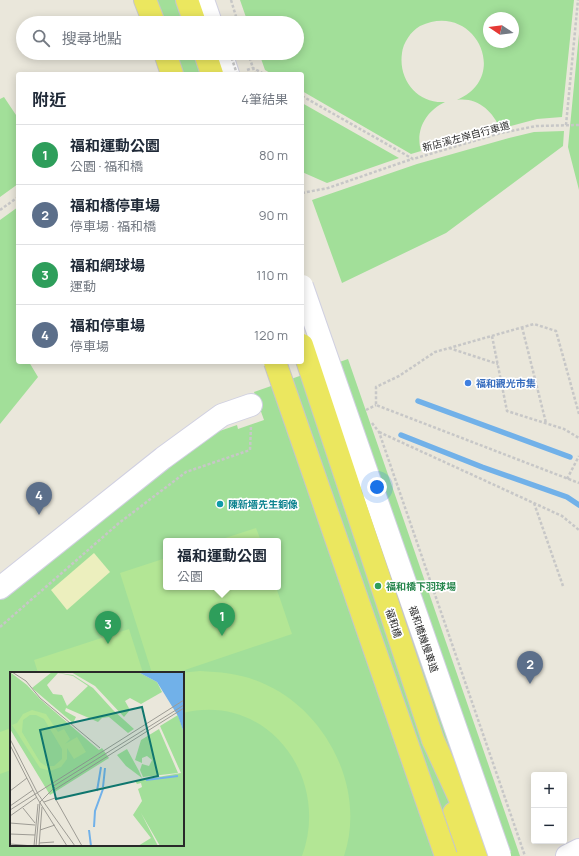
<!DOCTYPE html>
<html lang="zh-TW">
<meta charset="utf-8">
<style>
:root{--surface:#fff;--page:#f2f2f3;--text:#1f2937;--muted:#747a83;--line:#e0e1e3;--accent:#4340f2}
body{margin:0;font-family:Manrope,"Noto Sans TC",sans-serif;background:var(--page);color:var(--text)}
.controls{position:absolute;right:12px;bottom:12px;display:grid;overflow:hidden;border-radius:4px;box-shadow:0 2px 10px #0003}
.controls button{width:36px;height:36px;display:grid;place-items:center;padding:0;border:0;border-bottom:1px solid var(--line);background:var(--surface);color:var(--text);font:20px sans-serif}
.compass{position:absolute;left:483px;top:12px;width:36px;height:36px;border-radius:50%;background:var(--surface);box-shadow:0 2px 10px #0003;rotate:283deg}
.you{position:absolute;left:377px;top:487px;width:14px;height:14px;margin:-10px;border:3px solid #fff;border-radius:50%;background:#1a73e8;box-shadow:0 0 0 6px #1a73e833}
.badge{display:grid;place-items:center;width:26px;height:26px;border-radius:50%;background:var(--accent);color:#fff;font-size:13px;font-weight:700}
.pin{position:absolute;translate:-50% -33px;filter:drop-shadow(0 1px 2px #0008)}
.pin::after{content:'';position:absolute;top:21px;width:14px;height:12px;background:inherit;clip-path:polygon(0 0,100% 0,50% 100%)}
.popup{position:absolute;left:163px;top:538px;width:118px;height:52px;box-sizing:border-box;display:grid;place-content:center;border-radius:4px;background:var(--surface);filter:drop-shadow(0 1px 3px #0005);font-size:13px;white-space:nowrap;color:var(--muted)}
.popup b{font-size:15px;color:var(--text)}
.popup::after{content:'';position:absolute;left:50%;top:100%;margin-left:-8px;border:8px solid transparent;border-top-color:var(--surface)}
.list{margin:0;padding:0;list-style:none}
h2{display:flex;justify-content:space-between;align-items:center;height:52px;margin:0;padding:0 16px;font-size:17px}
h2 small{font-size:13px;font-weight:400;color:var(--muted)}
.list li{display:grid;grid-template-columns:26px 1fr auto;gap:12px;align-items:center;box-sizing:border-box;height:60px;padding:0 16px;border-top:1px solid var(--line)}
.list b{display:block;font-size:15px;white-space:nowrap}
.list p{margin:0;font-size:13px;white-space:nowrap;color:var(--muted)}
.list em{font-size:13px;font-style:normal;color:var(--muted)}
.icon{flex:none;width:22px;height:22px;fill:none;stroke:currentColor;stroke-width:2;stroke-linecap:round;stroke-linejoin:round}
.map{position:relative;flex:none;width:579px;height:856px;overflow:hidden}
.search{position:absolute;background:var(--surface);box-shadow:0 2px 10px #0003;left:16px;top:16px;width:288px;height:44px;display:flex;align-items:center;gap:10px;box-sizing:border-box;padding:0 14px;border-radius:22px;color:var(--muted);font-size:15px}
.panel{position:absolute;background:var(--surface);box-shadow:0 2px 10px #0003;left:16px;top:72px;width:288px;height:292px;border-radius:4px}
.map>svg:first-child{display:block}
</style>
<div class="map">
<svg width="579" height="856" viewBox="0 0 579 856">
<rect width="100%" height="100%" fill="#eae7db"/>
<path fill="#a2df99" fill-rule="evenodd" d="M142 0H207L215 23H150Z
M240 0H574L562 117 537 119 500 129C493 111 477 97 457 100 512 77 474 0 420 26 411 31 403 43 402 53 398 80 418 104 445 102 426 111 415 130 421 151L411 154 302 91V74H272L265 70 259 53H297V23H248ZM489 18H513V42H489Z
M579 34V190L568 147Z
M161 53H226L213 74H168Z
M4 97 18 118V184L0 197V99Z
M302 103 399 158 327 183 302 172Z
M564 131 563 146 446 233 342 283 312 200 417 164 509 138 534 132Z
M18 207V323L16 339 18 344V362H29L38 377 0 424V220Z
M348 359 520 856H0V599L208 435 237 425 238 429 264 420 254 392ZM166 541H278V587H166ZM11 673H183V845H11Z"/>
<path fill="#ecefbe" d="M94 553 110 572 67 610 51 590Z"/>
<path fill="#b3e695" d="M256 528 261 541H216Z
M166 558V587H276L292 634 176 673H152L120 573Z
M129 629 143 673H38L34 660Z
M200 671C221 672 241 674 260 682 325 708 367 788 344 856H302C331 778 268 692 183 713V673H180Z
M11 728V770L0 774V732Z"/>
<g fill="none" stroke-linecap="round" stroke-linejoin="round">
<path stroke="#71b1e9" stroke-width="5.5" d="M418 401 570 457
M401 435 482 467 567 497 579 505"/>
<g stroke="#d0d0e1" stroke-width="24">
<path id="minor" d="M203 0 211 23
M221 53 228 74
M0 588 163 458 222 415 251 405
M567 856 579 850"/>
</g>
<g stroke="#c7c7c7" stroke-width="24">
<path id="major" d="M145 0 154 23
M187 0 195 23
M165 53 172 74
M205 53 212 74
M433 740 486 856
M454 813 467 856"/>
</g>
<path stroke="#c7c7c7" stroke-width="2.5" stroke-dasharray="3 2" stroke-linecap="butt" d="M231 0 238 23
M248 53 255 74
M247 70 253 68 264 74
M302 96 413 159 501 133 536 126 579 125
M566 125 578 0
M302 193 328 188 412 159
M0 210 18 197
M522 327 546 423
M492 336 507 411 564 429 579 438
M449 348 498 364
M366 410 376 405
M579 414 556 331 534 324 435 352 399 376 376 387V405L579 483
M372 423 379 432 525 856
M379 432 562 516 579 530
M567 479 579 456
M534 503 563 586
M0 627 119 523 186 472 250 450 251 426"/>
<use href="#minor" stroke="#fff" stroke-width="22"/>
<use href="#major" stroke="#ebe75f" stroke-width="22"/>
<g stroke="#d0d0e1" stroke-width="24" stroke-linecap="butt">
<path id="minor-bridge" d="M302 286 500 856"/>
</g>
<g stroke="#c7c7c7" stroke-width="24" stroke-linecap="butt">
<path id="major-bridge" d="M302 345 433 740
M275 362 446 856"/>
</g>
<path stroke="#c7c7c7" stroke-width="2.5" stroke-dasharray="3 2" stroke-linecap="butt" d="M230 53 237 74"/>
<use href="#minor-bridge" stroke="#fff" stroke-width="22"/>
<use href="#major-bridge" stroke="#ebe75f" stroke-width="22"/>
</g>
<circle fill="#3f7fe0" stroke="#fff" stroke-width="1.5" cx="468" cy="383" r="4"/>
<circle fill="#0f9aa8" stroke="#fff" stroke-width="1.5" cx="220" cy="504" r="4"/>
<circle fill="#2e9e5b" stroke="#fff" stroke-width="1.5" cx="378" cy="586" r="4"/>
<g text-anchor="middle" dominant-baseline="central" stroke-width="3.5" stroke-linejoin="round" paint-order="stroke">
<g font-size="10" fill="#292929" stroke="#fff">
<text transform="translate(466 136) rotate(-15)">新店溪左岸自行車道</text>
<text transform="translate(394 623) rotate(72)">福和橋</text>
<text transform="translate(424 639) rotate(71)">福和橋機慢車道</text>
</g>
<g font-size="10" font-weight="bold" fill="#366cbe" stroke="#fff" text-anchor="start">
<text x="476" y="383">福和觀光市集</text>
</g>
<g font-size="10" font-weight="bold" fill="#0d838f" stroke="#fff" text-anchor="start">
<text x="228" y="504">陳新墻先生銅像</text>
</g>
<g font-size="10" font-weight="bold" fill="#27864d" stroke="#fff" text-anchor="start">
<text x="386" y="586">福和橋下羽球場</text>
</g>
</g>
<g transform="translate(10 672)">
<rect width="174" height="174" fill="#eae7db"/>
<path d="M0 0 17 13 30 27 89 78 92 76 99 86 40 123 0 57ZM42 0 63 3 83 16 103 38 124 57 118 61 99 45 92 46 88 50 56 36 55 39 66 45 63 51 22 16ZM48 1 63 4 78 14 57 34 52 23 43 22 37 13ZM61 0H128L147 10 152 20 131 32 120 26 115 29 120 38 114 45 85 14ZM168 43 174 61V174H150L131 141 148 174H128L141 166 123 143 132 129 128 117 132 115 131 111 127 112 125 109 171 101 150 54ZM149 57 168 101 133 105 130 98 132 92 139 94 142 88 137 84 132 86V91L125 88 131 68ZM117 77 129 99 132 106 116 94 107 83Z" fill="#a2df99" fill-rule="evenodd"/>
<path d="M22 38 36 42 48 60 54 57 60 67 55 72 67 65 76 80 64 87 57 76V87L51 95 40 99 30 96 2 53 7 51 13 42ZM26 43 34 47 52 77V87L44 94H36L30 90 12 60 13 48 20 43Z" fill="#b3e695" fill-rule="evenodd"/>
<path d="M128 0H174V61L168 44 147 10Z" fill="#71b1e9"/>
<path fill="none" stroke="#71b1e9" stroke-width="2" d="M136 108 168 104M93 115 95 96M87 119 91 95M84 155 85 139 93 117M79 158 81 174"/>
<path fill="none" stroke="#9d9b94" stroke-width="1" d="M2 0 16 9 30 26 90 76M0 67 28 122 65 174M0 73 27 126 57 174M42 115 174 33M44 118 174 36M0 119 17 106M34 130 45 126 72 174M0 134 23 118M13 136 25 151M0 138 174 28M0 144 27 125M0 151 25 153M30 158 45 153M0 162 25 163M29 171 44 170M0 172 23 174M24 174 28 132M26 174 30 130 45 115M29 174 32 135"/>
<path fill="#0f766e" fill-opacity="0.15" stroke="#0f766e" stroke-width="2" d="M132 35 148 104 46 127 30 58Z"/>
<rect width="174" height="174" fill="none" stroke="#292929" stroke-width="2"/>
</g>
</svg>
<div class="controls">
<button>+</button>
<button>−</button>
</div>
<svg class="compass" viewBox="-18 -18 36 36"><path d="M0-13l5 13h-10z" fill="#e53935"/><path d="M0 13l5-13h-10z" fill="#747a83"/></svg>
<div class="you"></div>
<div class="pin badge" style="left:222px;top:636px;background:#2e9e5b">1</div>
<div class="popup"><b>福和運動公園</b>公園</div>
<div class="pin badge" style="left:530px;top:684px;background:#5c6f8a">2</div>
<div class="pin badge" style="left:108px;top:644px;background:#2e9e5b">3</div>
<div class="pin badge" style="left:39px;top:515px;background:#5c6f8a">4</div>
<div class="search"><svg class="icon" aria-label="search" viewBox="0 0 24 24"><circle cx="10" cy="10" r="6"/><path d="M15 15l6 6"/></svg>搜尋地點</div>
<section class="panel">
<h2>附近<small>4筆結果</small></h2>
<ul class="list">
<li><span class="badge" style="background:#2e9e5b">1</span><div><b>福和運動公園</b><p>公園 · 福和橋</p></div><em>80 m</em></li>
<li><span class="badge" style="background:#5c6f8a">2</span><div><b>福和橋停車場</b><p>停車場 · 福和橋</p></div><em>90 m</em></li>
<li><span class="badge" style="background:#2e9e5b">3</span><div><b>福和網球場</b><p>運動</p></div><em>110 m</em></li>
<li><span class="badge" style="background:#5c6f8a">4</span><div><b>福和停車場</b><p>停車場</p></div><em>120 m</em></li>
</ul>
</section>
</div>
